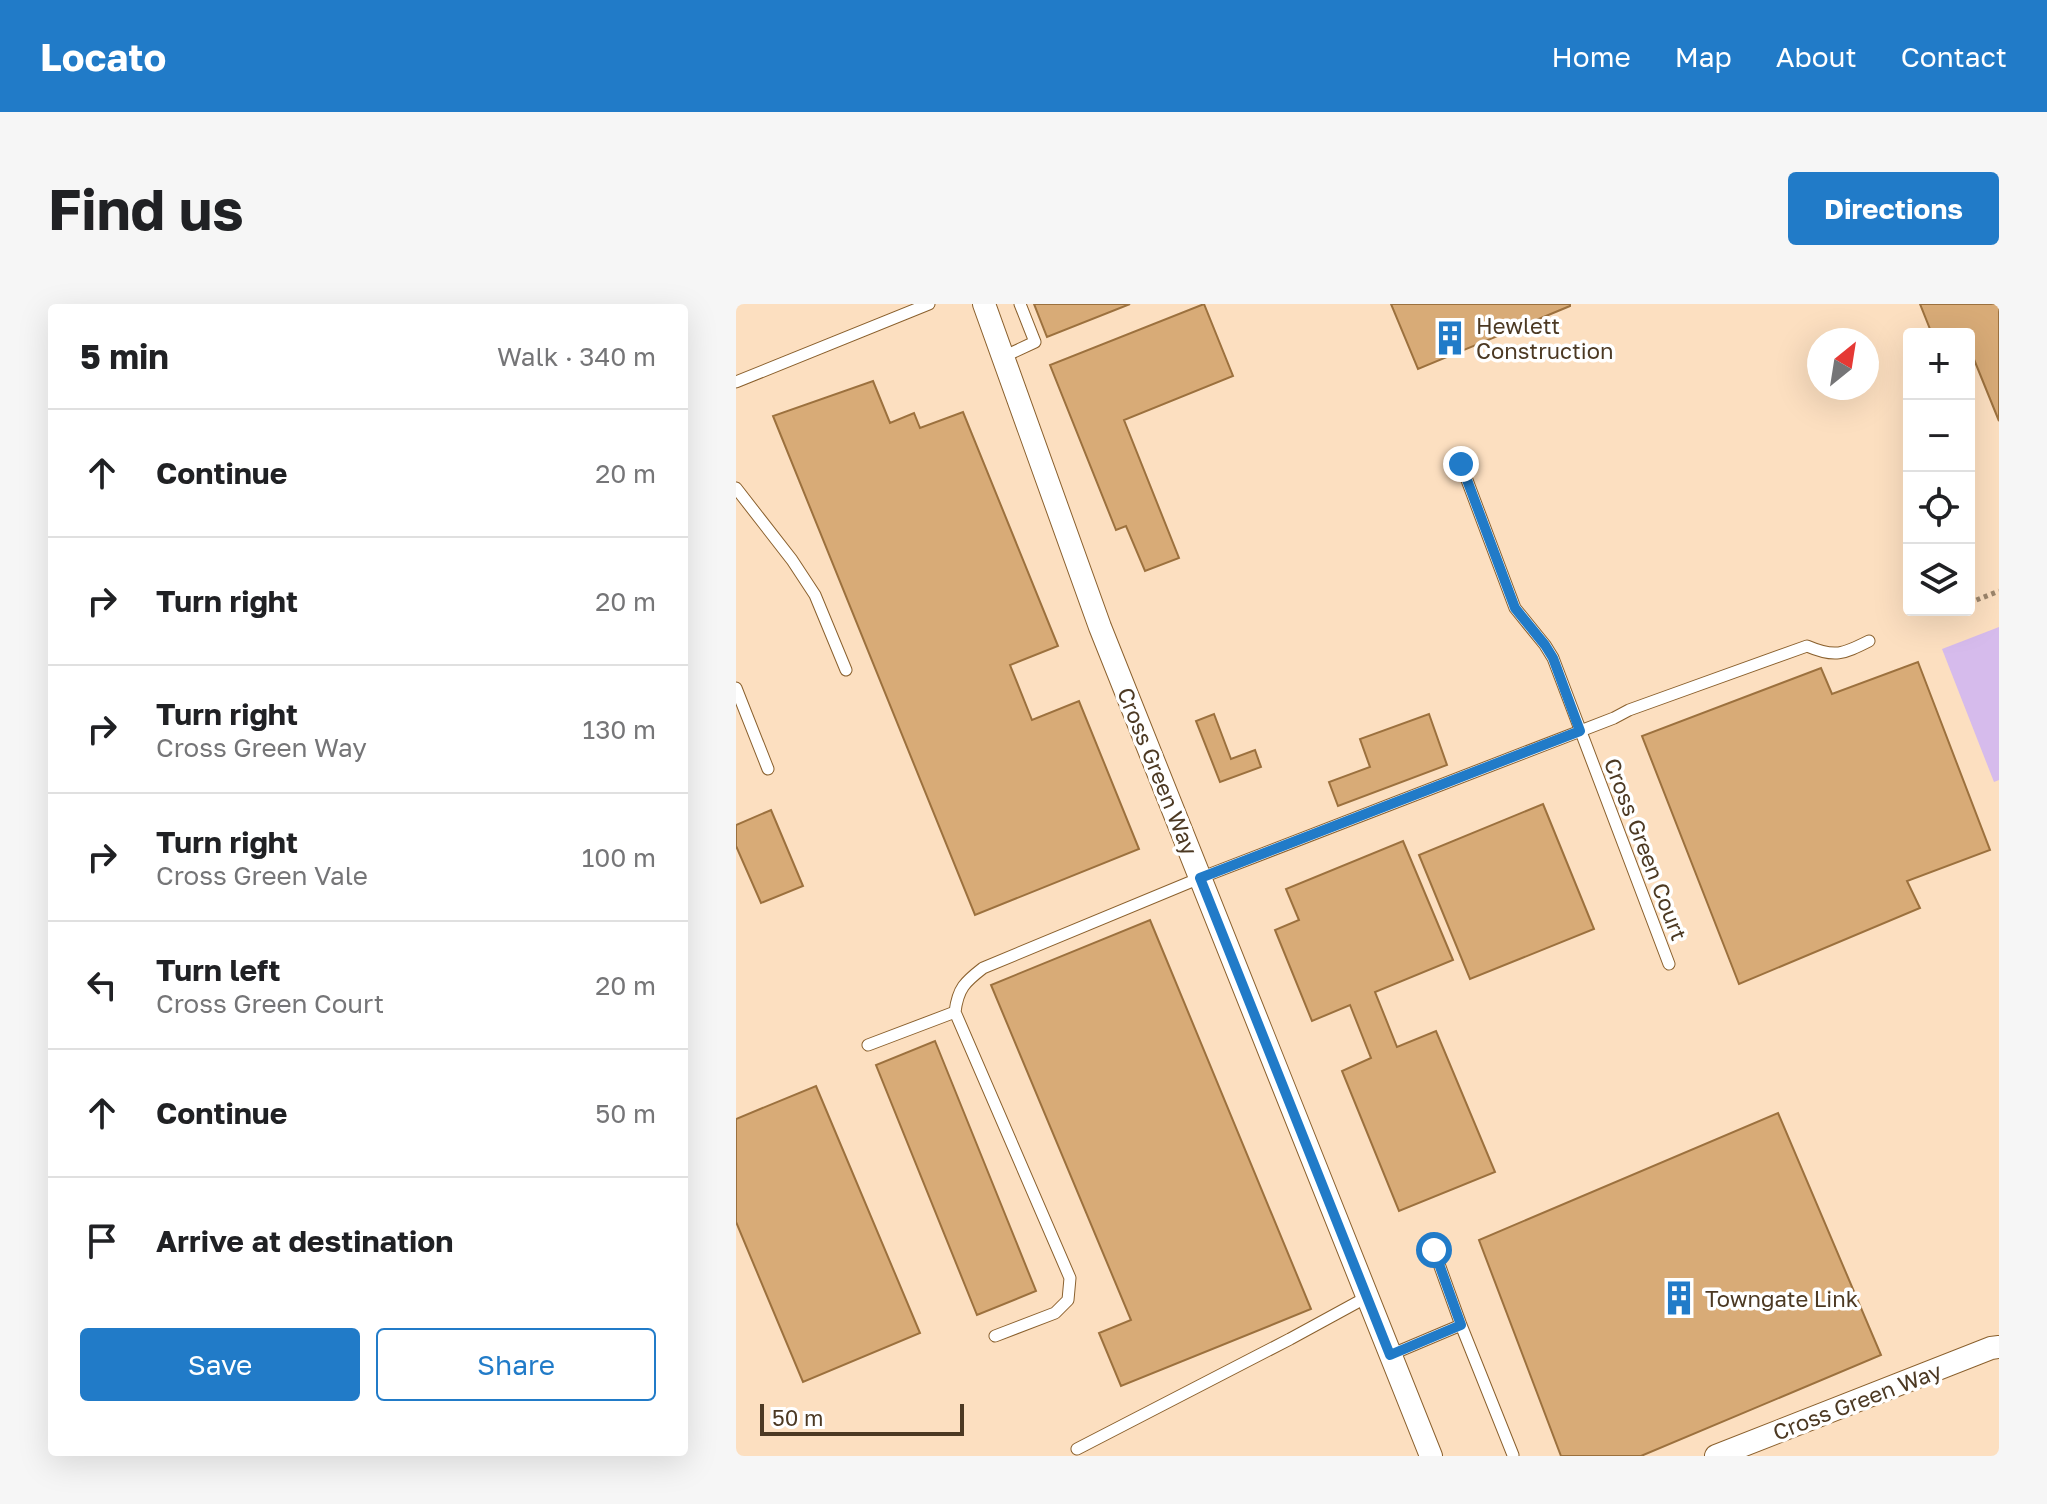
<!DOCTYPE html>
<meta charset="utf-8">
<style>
:root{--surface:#fff;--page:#f6f6f6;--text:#202124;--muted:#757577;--line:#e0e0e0;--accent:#217bc8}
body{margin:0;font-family:"Golos Text",sans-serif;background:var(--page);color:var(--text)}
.controls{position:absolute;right:24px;top:24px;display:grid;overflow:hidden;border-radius:8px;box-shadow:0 8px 32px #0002}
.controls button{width:72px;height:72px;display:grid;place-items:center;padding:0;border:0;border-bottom:2px solid var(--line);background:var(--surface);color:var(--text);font:40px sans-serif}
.compass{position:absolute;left:1071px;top:24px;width:72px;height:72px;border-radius:50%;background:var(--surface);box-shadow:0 8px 32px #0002;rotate:30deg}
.scale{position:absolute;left:24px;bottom:20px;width:204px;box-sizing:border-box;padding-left:8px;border:4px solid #4c3923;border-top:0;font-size:22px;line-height:28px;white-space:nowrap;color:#4c3923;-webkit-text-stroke:6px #fff;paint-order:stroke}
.stop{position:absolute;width:24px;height:24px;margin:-18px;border:6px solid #217bc8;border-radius:50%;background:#fff}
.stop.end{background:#217bc8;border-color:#fff;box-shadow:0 2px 8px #0008}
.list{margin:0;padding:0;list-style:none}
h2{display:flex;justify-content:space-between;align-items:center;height:104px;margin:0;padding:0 32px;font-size:34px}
h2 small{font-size:26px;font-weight:400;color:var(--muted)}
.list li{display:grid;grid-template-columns:52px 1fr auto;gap:24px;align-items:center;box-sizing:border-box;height:128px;padding:0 32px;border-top:2px solid var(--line)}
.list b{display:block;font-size:30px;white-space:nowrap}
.list p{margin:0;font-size:26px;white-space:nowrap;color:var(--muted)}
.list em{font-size:26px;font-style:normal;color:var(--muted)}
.actions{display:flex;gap:16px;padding:24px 32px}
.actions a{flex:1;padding:18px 0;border:2px solid var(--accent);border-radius:8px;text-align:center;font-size:28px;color:var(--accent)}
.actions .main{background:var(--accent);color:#fff}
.icon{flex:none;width:44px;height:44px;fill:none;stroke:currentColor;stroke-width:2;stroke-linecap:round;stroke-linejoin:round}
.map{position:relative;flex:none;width:1263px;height:1152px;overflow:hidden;border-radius:8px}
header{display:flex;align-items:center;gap:48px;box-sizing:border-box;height:112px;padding:0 40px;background:var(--accent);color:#fff}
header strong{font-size:38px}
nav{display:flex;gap:44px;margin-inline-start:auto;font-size:28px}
.intro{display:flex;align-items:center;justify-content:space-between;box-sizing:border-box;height:192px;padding:0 48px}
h1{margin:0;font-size:56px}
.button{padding:20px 36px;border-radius:8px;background:var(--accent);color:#fff;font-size:28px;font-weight:700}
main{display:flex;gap:48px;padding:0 48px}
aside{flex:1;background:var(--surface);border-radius:8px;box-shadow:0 8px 32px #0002}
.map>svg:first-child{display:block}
</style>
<header>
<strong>Locato</strong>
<nav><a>Home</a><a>Map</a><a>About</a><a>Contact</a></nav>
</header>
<div class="intro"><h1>Find us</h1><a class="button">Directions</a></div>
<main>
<aside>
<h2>5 min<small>Walk · 340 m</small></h2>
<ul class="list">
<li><svg class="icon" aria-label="ahead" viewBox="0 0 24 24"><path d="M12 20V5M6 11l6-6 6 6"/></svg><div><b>Continue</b></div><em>20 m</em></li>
<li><svg class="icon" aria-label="right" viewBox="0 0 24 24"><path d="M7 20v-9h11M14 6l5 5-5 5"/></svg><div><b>Turn right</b></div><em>20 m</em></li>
<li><svg class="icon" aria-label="right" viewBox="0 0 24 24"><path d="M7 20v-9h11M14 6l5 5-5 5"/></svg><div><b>Turn right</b><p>Cross Green Way</p></div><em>130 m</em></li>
<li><svg class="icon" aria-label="right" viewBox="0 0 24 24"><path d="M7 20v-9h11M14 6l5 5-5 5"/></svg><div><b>Turn right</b><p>Cross Green Vale</p></div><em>100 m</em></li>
<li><svg class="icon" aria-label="left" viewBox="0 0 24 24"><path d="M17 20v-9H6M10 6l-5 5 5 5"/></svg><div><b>Turn left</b><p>Cross Green Court</p></div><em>20 m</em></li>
<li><svg class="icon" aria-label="ahead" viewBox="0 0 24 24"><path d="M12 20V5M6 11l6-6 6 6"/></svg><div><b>Continue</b></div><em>50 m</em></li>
<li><svg class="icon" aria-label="arrive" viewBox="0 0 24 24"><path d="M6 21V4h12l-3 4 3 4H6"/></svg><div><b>Arrive at destination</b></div></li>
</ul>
<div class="actions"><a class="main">Save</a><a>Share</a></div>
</aside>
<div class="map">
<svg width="1263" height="1152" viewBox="0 0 1263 1152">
<rect width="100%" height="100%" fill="#fcdfc0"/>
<path fill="#d6bbec" d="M1263 323V476L1258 478 1206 345Z"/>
<path fill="#d8ab77" stroke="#9c713e" stroke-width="2" d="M298 0H394L311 33Z
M468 0 497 72 388 116 443 254 409 267 390 222 380 226 314 61Z
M655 0H834V2L682 65Z
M1184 0H1263V117L1235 48 1233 49V30H1196Z
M137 77 154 119 178 109 184 124 227 108 322 342 274 361 296 416 343 397 403 545 239 611 37 112Z
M1182 358 1254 546 1171 577 1184 604 1003 680 906 432 1085 364 1096 390Z
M478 410 495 455 519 446 525 463 484 478 460 417Z
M693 410 711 461 602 502 593 478 634 463 624 435Z
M807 500 858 625 734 675 683 551Z
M35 506 67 582 25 599 0 542V521Z
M667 537 717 656 639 688 661 743 700 727 759 868 663 907 606 767 635 754 614 701 576 717 539 626 563 616 550 585Z
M414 616 575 1005 385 1082 363 1029 395 1016 255 681Z
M199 737 300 987 241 1011 140 761Z
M80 782 184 1029 67 1078 0 918V815Z
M1042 809 1145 1051 905 1152H825L743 936Z"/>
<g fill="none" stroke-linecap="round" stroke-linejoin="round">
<g stroke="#8a602d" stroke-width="13">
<path id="lane" d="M267 53 299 38 284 0
M0 78 193 0
M725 160 779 304 809 341 817 354 933 660
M0 184 56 256 79 291 110 366
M0 384 32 465
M132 741 219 708
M698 946 725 1021 777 1151
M259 1032 319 1009 332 996 334 974 219 708C222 684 229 678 247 664L464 574 878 414 893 406 1071 342C1099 354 1107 350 1133 337
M654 1051 725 1021
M341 1145 554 1035 631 993"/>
</g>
<g stroke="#8a602d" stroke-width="24">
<path id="street" d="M248 0 364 323 695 1152
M980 1152 1255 1044 1263 1043"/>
</g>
<path stroke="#9c856b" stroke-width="5" stroke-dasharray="4 4" stroke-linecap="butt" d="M1233 299 1263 287"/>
<use href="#lane" stroke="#fff" stroke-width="11"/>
<use href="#street" stroke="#fff" stroke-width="22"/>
</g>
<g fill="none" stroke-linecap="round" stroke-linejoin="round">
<path stroke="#217bc8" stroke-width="10" d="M698 946 725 1021 654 1051 464 574 844 427 817 354 809 341 779 304 725 160"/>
</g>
<defs>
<g id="building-bare" transform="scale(2.76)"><path d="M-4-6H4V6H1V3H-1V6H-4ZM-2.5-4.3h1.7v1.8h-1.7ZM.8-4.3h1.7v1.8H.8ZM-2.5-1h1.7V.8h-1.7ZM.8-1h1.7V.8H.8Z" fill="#217bc8" stroke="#fff" stroke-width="2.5" paint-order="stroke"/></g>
</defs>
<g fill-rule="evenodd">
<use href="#building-bare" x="714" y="34"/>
<use href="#building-bare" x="943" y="994"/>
</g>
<g text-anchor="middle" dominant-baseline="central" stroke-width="7" stroke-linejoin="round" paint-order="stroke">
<g font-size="22" fill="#4c3923" stroke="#fff" text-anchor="start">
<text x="740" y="21">Hewlett<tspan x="740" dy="25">Construction</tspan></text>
<text x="969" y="994">Towngate Link</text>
</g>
<g font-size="22" fill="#4c3923" stroke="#fff">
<text transform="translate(422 467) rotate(68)">Cross Green Way</text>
<text transform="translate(910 545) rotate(69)">Cross Green Court</text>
<text transform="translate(1121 1097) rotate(-21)">Cross Green Way</text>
</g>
</g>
</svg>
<div class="controls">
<button>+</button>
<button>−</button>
<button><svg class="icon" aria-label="locate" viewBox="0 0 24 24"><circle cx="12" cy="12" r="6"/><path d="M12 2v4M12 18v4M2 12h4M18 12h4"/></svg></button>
<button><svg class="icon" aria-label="layers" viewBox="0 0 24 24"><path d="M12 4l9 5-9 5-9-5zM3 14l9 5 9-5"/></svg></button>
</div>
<svg class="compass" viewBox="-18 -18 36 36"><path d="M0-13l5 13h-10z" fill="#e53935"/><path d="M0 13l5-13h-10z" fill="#757577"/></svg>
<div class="scale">50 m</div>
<div class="stop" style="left:698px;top:946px"></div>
<div class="stop end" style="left:725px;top:160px"></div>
</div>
</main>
